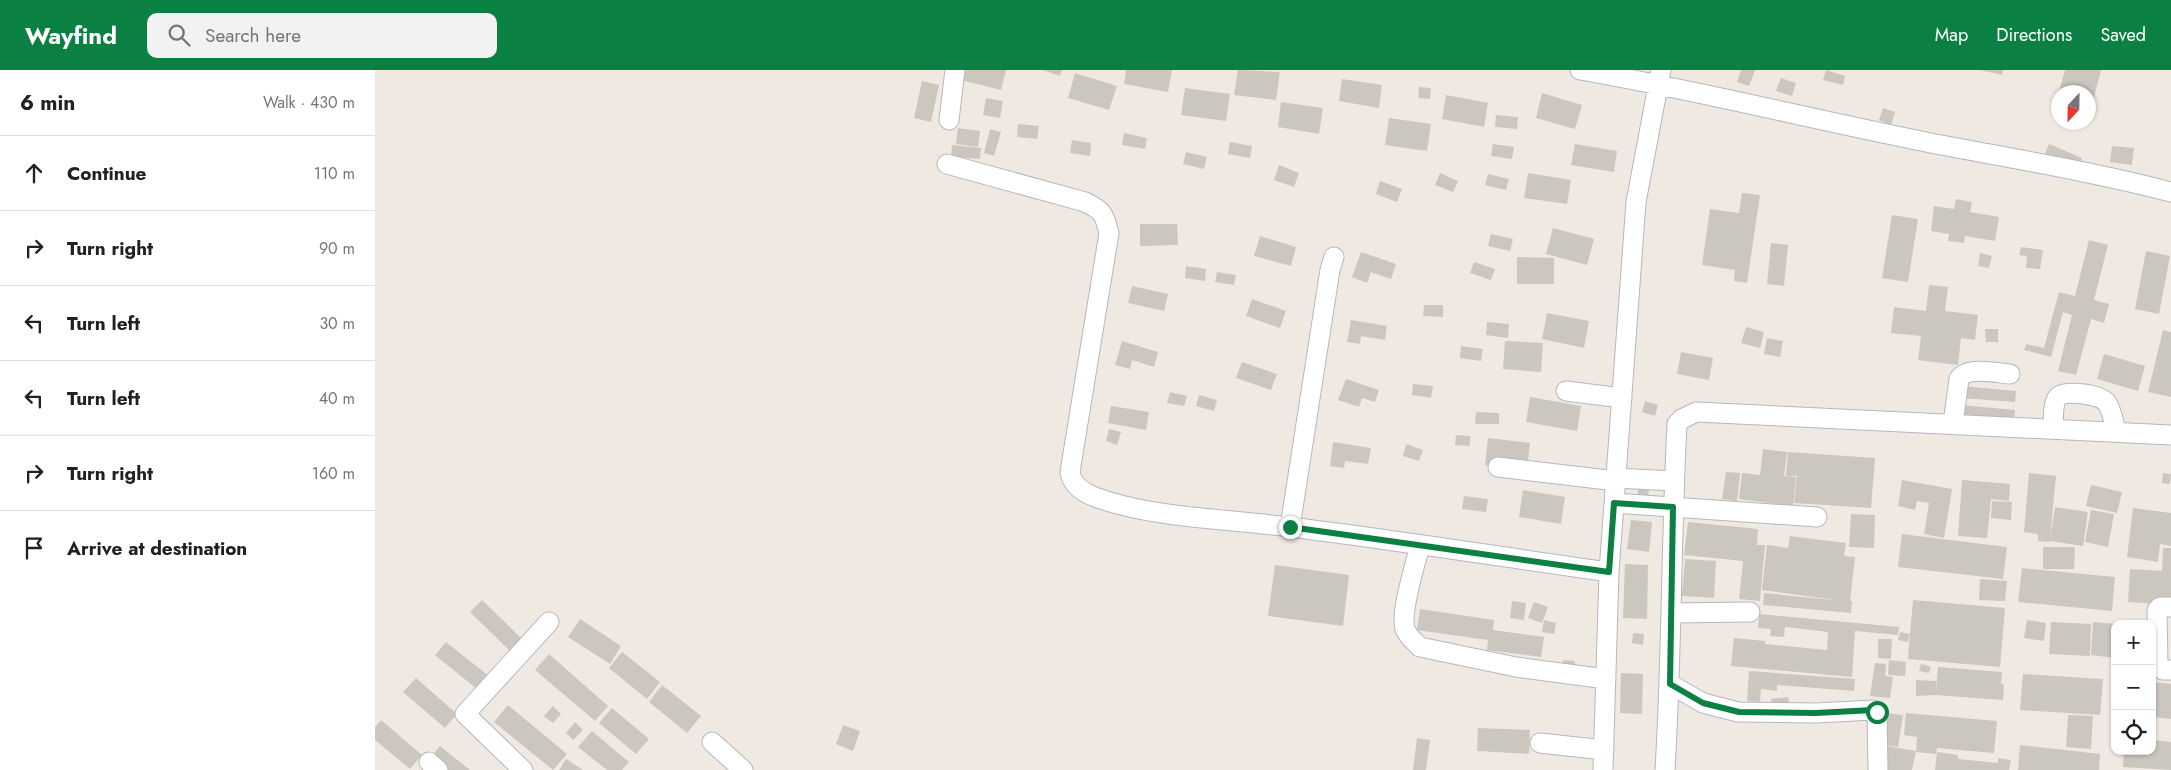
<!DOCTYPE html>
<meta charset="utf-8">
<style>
:root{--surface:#fff;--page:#f2f2f2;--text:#202124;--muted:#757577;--line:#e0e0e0;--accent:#0b8043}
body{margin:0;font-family:Jost,sans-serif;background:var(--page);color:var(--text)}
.controls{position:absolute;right:15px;bottom:15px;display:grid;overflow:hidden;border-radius:10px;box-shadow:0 1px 4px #0004}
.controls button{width:45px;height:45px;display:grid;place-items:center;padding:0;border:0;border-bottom:1px solid var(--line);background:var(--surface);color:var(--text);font:25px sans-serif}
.compass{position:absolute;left:1676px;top:15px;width:45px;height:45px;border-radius:50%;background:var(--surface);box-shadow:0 1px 4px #0004;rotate:202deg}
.stop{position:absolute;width:15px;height:15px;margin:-11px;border:4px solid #0b8043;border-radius:50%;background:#fff}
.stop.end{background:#0b8043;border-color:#fff;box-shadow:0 1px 5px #0008}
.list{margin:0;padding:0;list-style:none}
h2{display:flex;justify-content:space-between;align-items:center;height:65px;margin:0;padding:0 20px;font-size:21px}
h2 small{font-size:16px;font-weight:400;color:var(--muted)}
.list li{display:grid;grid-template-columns:32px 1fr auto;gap:15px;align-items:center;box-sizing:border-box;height:75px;padding:0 20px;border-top:1px solid var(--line)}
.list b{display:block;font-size:19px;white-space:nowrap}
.list em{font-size:16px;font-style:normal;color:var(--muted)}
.icon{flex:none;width:28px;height:28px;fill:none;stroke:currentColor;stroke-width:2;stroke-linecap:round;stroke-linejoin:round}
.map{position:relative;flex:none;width:1796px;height:700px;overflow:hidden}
header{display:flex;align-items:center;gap:30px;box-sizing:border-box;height:70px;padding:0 25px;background:var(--accent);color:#fff}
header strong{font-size:24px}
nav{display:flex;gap:28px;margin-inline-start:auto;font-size:18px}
.search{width:350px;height:45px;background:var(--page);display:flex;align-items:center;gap:12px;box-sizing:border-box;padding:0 18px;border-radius:10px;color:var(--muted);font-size:19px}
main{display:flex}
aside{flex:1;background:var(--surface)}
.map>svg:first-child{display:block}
</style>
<header>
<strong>Wayfind</strong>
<div class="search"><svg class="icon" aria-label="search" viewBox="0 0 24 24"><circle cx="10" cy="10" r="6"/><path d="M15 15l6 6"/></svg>Search here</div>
<nav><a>Map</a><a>Directions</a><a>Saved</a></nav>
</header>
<main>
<aside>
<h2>6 min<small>Walk · 430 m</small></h2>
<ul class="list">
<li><svg class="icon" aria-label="ahead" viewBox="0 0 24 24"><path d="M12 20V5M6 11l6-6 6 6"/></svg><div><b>Continue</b></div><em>110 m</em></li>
<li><svg class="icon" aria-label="right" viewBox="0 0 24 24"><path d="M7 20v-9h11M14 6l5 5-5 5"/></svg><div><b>Turn right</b></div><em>90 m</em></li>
<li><svg class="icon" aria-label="left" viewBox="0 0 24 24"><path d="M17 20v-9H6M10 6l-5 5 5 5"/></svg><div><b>Turn left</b></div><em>30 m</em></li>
<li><svg class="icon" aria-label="left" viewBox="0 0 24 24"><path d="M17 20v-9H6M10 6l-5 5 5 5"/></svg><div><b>Turn left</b></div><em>40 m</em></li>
<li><svg class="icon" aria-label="right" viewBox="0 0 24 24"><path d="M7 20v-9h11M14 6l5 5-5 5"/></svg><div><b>Turn right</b></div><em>160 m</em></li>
<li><svg class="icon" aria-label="arrive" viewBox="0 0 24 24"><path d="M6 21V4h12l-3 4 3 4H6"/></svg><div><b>Arrive at destination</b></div></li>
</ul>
</aside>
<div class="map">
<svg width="1796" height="700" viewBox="0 0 1796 700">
<rect width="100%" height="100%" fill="#efe9e1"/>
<path fill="#cbc7bf" d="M586 0H631L626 20 583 9Z
M668 0H687L685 6Z
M751 0H797L793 22 749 14Z
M863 0 905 2 901 30 859 25Z
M1366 0H1380L1374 16 1362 12Z
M1451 0 1470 6 1468 15 1448 10Z
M1605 0H1628L1627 5Z
M1690 0H1726L1714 47V22H1684Z
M700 3 742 16 734 40 693 28Z
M1406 8 1421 13 1417 26 1401 21Z
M967 9 1007 15 1004 38 964 31Z
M547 11 564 15 556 52 539 48Z
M1044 17 1056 18 1055 29 1043 28Z
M810 18 855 24 851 51 806 45Z
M1167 23 1207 35 1200 59 1161 48Z
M1071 25 1113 33 1109 57 1067 49Z
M611 28 628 31 625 48 608 45Z
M906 32 948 38 944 64 903 57Z
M1508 38 1520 42 1516 55 1504 50Z
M1121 45 1143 47 1142 59 1120 57Z
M1014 48 1056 54 1052 81 1010 75Z
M643 54 664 56 662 69 642 67Z
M583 58 605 61 603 77 581 74Z
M615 59 626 62 619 86 609 83Z
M749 63 772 68 770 79 747 75Z
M697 70 716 73 715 86 695 83Z
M855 72 877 76 875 88 853 84Z
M1118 74 1139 77 1137 89 1116 86Z
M1200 74 1242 81 1239 102 1196 95Z
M1674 74 1707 88 1702 100 1669 86Z
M577 75 606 78 605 89 576 87Z
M1737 76 1759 78 1757 95 1735 92Z
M811 82 832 87 829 99 808 94Z
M904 95 924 103 919 117 899 110Z
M1065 103 1083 111 1078 122 1060 115Z
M1153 103 1196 110 1192 134 1149 128Z
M1113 104 1134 109 1131 120 1110 115Z
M1005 111 1027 119 1022 132 1001 124Z
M1367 123 1385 125 1372 213 1359 211 1360 200 1327 195 1335 139 1364 143Z
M1581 129 1597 132 1595 142 1624 147 1620 171 1590 166 1589 173 1573 171 1574 164 1556 161 1559 136 1579 139Z
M1517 145 1543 149 1533 212 1507 208Z
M765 154H802L803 175 765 176Z
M1178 158 1219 169 1212 195 1171 184Z
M1116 164 1138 169 1135 181 1113 176Z
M885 166 921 177 916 196 879 186Z
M1714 170 1733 175 1719 230 1734 234 1729 253 1716 249 1701 305 1683 301 1697 245 1688 242 1676 287 1649 280 1651 274 1669 278 1684 222 1700 226Z
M1396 173 1413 175 1409 216 1392 214Z
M1646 177 1668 180 1665 199 1651 198 1652 186 1644 185Z
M1771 181 1795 186 1784 244 1760 239Z
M986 182 1021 194 1016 209 996 202 992 213 977 207Z
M1605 183 1617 186 1614 198 1603 196Z
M1142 187 1179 188V214H1142Z
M1099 192 1120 199 1116 210 1095 203Z
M811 196 831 199 830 211 810 208Z
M842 202 861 205 859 215 840 212Z
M1554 215 1573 217 1570 241 1603 245 1600 270 1586 268 1583 295 1543 290 1546 266 1516 263 1519 237 1551 241Z
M757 216 793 224 789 241 753 233Z
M877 229 911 241 905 258 871 246Z
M1049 235H1068V247L1048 246Z
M1172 243 1214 251 1209 278 1167 269Z
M976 250 1012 256 1010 270 986 266 985 274 972 272Z
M1112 252 1134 254 1133 268 1111 265Z
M1371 257 1389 262 1385 278 1366 273Z
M1610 259H1623V272H1611Z
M1788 260 1796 262V327L1773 322Z
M1392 268 1408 271 1405 287 1389 284Z
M747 271 783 282 779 297 757 290 755 299 740 295Z
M1130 271 1168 273 1166 302 1128 299Z
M1086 276 1108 279 1106 291 1085 288Z
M1306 282 1338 288 1334 310 1302 304Z
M1729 284 1770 296 1763 321 1722 309Z
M867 292 902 304 896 320 861 308Z
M971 309 1004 320 1000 332 987 328 984 337 963 330Z
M1038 314 1058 316 1056 328 1037 325Z
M1587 316 1641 321 1640 332 1587 328Z
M795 322 812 326 809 336 792 333Z
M824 325 842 330 839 341 821 336Z
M1155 327 1206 336 1202 361 1151 352Z
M1270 331 1283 335 1280 346 1267 342Z
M1586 335 1640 340 1639 351 1586 347Z
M736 336 774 342 771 360 733 353Z
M1101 342 1124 343V354H1100Z
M734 359 746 362 742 375 731 371Z
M1081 365 1095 366V376L1080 375Z
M1113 368 1155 373 1152 400 1110 395Z
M958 372 996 378 993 394 970 391 969 398 955 396Z
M1031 374 1048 380 1044 391 1028 386Z
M1388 379 1412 382 1409 406 1421 407 1418 436 1364 429 1367 403 1385 405Z
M1413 382 1500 388 1496 438 1419 433 1422 404 1421 406H1411Z
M1351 402 1365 403 1362 431 1347 429Z
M1654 403 1681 406 1675 468 1680 437 1713 442 1708 476 1675 471 1674 472 1663 471V464L1649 462Z
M1788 403 1796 404 1795 414 1787 413Z
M1527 410 1577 419 1569 468 1549 464 1554 433 1542 431 1540 440 1523 436Z
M1587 410 1635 414 1634 431 1616 429 1612 468 1583 466Z
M1716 415 1747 422 1742 443 1711 436Z
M1263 418H1274L1273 430 1263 429Z
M1148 420 1190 427 1186 454 1144 447Z
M1089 426 1113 429 1111 442 1087 439Z
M1617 431 1637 432 1636 450 1616 448Z
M1758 438 1796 443V476L1785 474 1783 492 1752 487Z
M1716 440 1739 444 1733 477 1710 472Z
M1476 444 1500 445 1499 478 1474 477Z
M1256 450 1277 452 1274 482 1252 479Z
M1313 452 1383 459 1382 475H1390L1385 531 1364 529 1368 491 1309 485Z
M1527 464 1632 477 1628 509 1523 497Z
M1415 466 1471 473 1469 486 1480 487 1475 531H1477L1476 543 1388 535 1389 523 1468 531 1387 520 1392 475 1413 478Z
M1668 477H1700L1699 499H1668Z
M1788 478H1796V535L1753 532 1755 499 1787 501Z
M1310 489 1341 491 1339 528 1307 526Z
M1250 494 1273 495 1272 549 1248 548Z
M900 495 974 505 968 556 893 546Z
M1647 498 1740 507 1737 541 1643 532Z
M1605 509 1632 511 1630 531 1604 530Z
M107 530 146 568 134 580 95 542Z
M1538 530 1630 538 1625 597 1533 589 1535 564 1533 572 1523 570 1525 562 1535 564Z
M1137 531 1151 533 1149 550 1135 548Z
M1159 532 1173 537 1167 553 1153 548Z
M1045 539 1119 550 1118 560 1169 567 1166 587 1112 580 1113 570 1042 560Z
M1384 544 1524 557 1523 565 1480 561 1477 607 1356 596 1359 568 1390 571V574L1452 580 1453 562 1410 557 1409 567 1395 566 1396 559 1383 558Z
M205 549 246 576 235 594 193 567Z
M1169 550 1181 553 1179 564 1167 562Z
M1652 550 1671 553 1669 571 1649 568Z
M1676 552 1716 554 1715 586 1674 584Z
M1718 552 1740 554V588L1716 585Z
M1258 563 1269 564 1268 575 1257 573Z
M1503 569H1517L1516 589 1503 588Z
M71 572 115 607 103 620 60 585Z
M247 582 285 612 272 629 234 598Z
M174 584 233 636 220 651 160 600Z
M1188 590 1200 591 1199 600 1187 599Z
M1514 590 1531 592 1530 606 1513 605Z
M1500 593 1511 594 1510 606 1518 607 1515 628 1495 626Z
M1546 594 1556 597 1554 603 1544 601Z
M1563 597 1627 602 1626 614H1629L1628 630 1560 625 1541 626V610L1561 611V620Z
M1374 601 1480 609 1479 621 1402 615V621L1386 619 1385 632 1372 631Z
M1246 603 1268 604 1267 644 1245 643Z
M1648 604 1728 609 1725 645 1645 640Z
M41 608 82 644 70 658 28 622Z
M1777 612 1796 614V649L1777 647Z
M287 615 326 646 312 663 274 632Z
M1413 627 1415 637 1398 640 1396 629Z
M133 635 192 684 178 700 119 652Z
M178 636 186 644 178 653 169 646Z
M237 638 274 669 261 684 224 653Z
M1511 643 1528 645 1523 677 1507 675Z
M1531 643 1622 651 1619 683 1562 678 1561 684 1541 682 1542 667 1529 665Z
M1693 645 1718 646 1716 679 1691 677Z
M6 650 47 685 35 699 0 670V657Z
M200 652 208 660 198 670 191 663Z
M468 655 485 661 478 681 461 674Z
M1103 658 1155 660 1154 684 1102 681Z
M217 661 254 692 247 700H232L203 677Z
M1042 668 1055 670 1051 700H1038Z
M1777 670 1796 672V700L1748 697 1749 681H1777Z
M1645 675 1725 684 1724 700H1643Z
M65 676 95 700H67L54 690Z
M1511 676 1541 681 1537 700H1507Z
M1562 682 1583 685V689L1623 693V688L1636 690 1634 700H1560Z
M191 689 208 700H184Z"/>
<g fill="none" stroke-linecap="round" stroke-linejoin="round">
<g stroke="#b4b7c1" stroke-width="21">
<path id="minor" d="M1205 0C1321 20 1435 49 1551 72 1633 88 1715 101 1796 122
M574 50 580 0
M572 94 710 132C728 141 729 143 734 163L695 402C697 415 707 422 720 427 776 448 854 449 914 457 1021 470 1127 487 1234 502
M1191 321 1247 328
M1578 354 1584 309C1592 296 1621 303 1635 304
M1678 359C1679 351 1677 336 1682 328 1688 319 1725 324 1732 333 1737 340 1739 353 1741 362
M1123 397 1241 411
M1241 408 1299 411
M1239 433 1442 447
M915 457 955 200 959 187
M1045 476C1040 495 1025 542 1030 559 1033 567 1039 571 1045 577L1141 597 1231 609
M1796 537H1785L1782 540 1783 595 1788 600H1796
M1297 543 1375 542
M1295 614 1328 633 1363 642 1441 643 1498 640 1502 642 1503 700
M337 672 368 700
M1165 673 1229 680
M54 692 63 700
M148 700 90 644 174 552
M1228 700 1234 502 1261 132 1286 0
M1290 700C1297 585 1296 469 1302 354L1307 349 1321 342 1796 365"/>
</g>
<use href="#minor" stroke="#fff" stroke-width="19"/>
</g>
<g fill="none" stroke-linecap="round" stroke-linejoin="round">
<path stroke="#0b8043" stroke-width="6" d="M915 457 1234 502 1239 433 1298 437 1295 614 1328 633 1364 642 1441 643 1498 640 1502 642"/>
</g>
</svg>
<div class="controls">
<button>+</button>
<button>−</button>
<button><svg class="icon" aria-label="locate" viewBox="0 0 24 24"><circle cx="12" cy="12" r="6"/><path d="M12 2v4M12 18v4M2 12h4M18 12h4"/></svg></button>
</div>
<svg class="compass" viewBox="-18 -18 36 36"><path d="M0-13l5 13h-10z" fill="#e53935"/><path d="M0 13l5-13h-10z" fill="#757577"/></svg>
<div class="stop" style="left:1502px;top:642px"></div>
<div class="stop end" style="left:915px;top:457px"></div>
</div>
</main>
